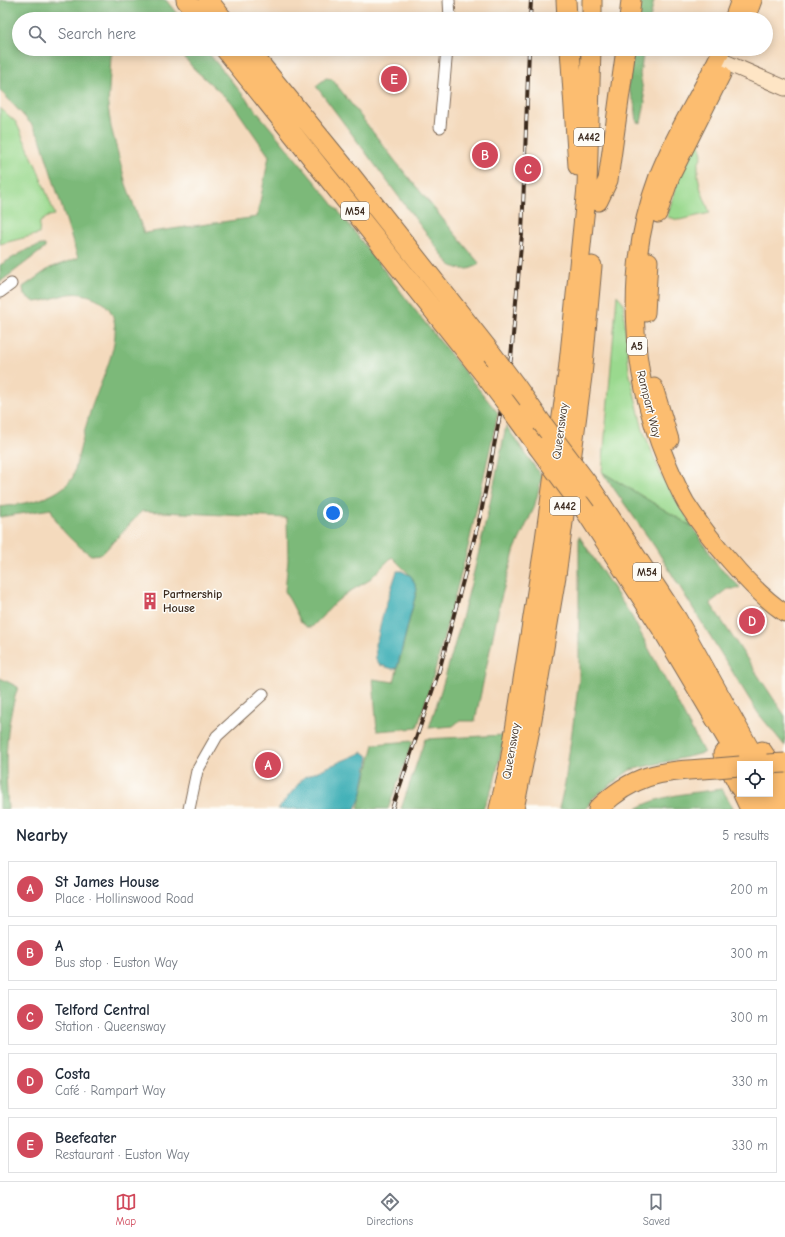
<!DOCTYPE html>
<meta charset="utf-8">
<style>
:root{--surface:#fff;--page:#f2f2f3;--text:#1f2937;--muted:#747a83;--line:#e0e1e3;--accent:#d1495b}
body{margin:0;font-family:"Comic Neue",sans-serif;background:var(--page);color:var(--text)}
.controls{position:absolute;right:12px;bottom:12px;display:grid;overflow:hidden;border-radius:0px;box-shadow:0 2px 10px #0003}
.controls button{width:36px;height:36px;display:grid;place-items:center;padding:0;border:0;border-bottom:1px solid var(--line);background:var(--surface);color:var(--text);font:20px sans-serif}
.you{position:absolute;left:333px;top:513px;width:14px;height:14px;margin:-10px;border:3px solid #fff;border-radius:50%;background:#1a73e8;box-shadow:0 0 0 6px #1a73e833}
.badge{display:grid;place-items:center;width:26px;height:26px;border-radius:50%;background:var(--accent);color:#fff;font-size:13px;font-weight:700}
.pin{position:absolute;translate:-50% -50%;border:2px solid #fff;box-shadow:0 1px 4px #0006}
.list{margin:0;padding:0;list-style:none}
h2{display:flex;justify-content:space-between;align-items:center;height:52px;margin:0;padding:0 16px;font-size:17px}
h2 small{font-size:13px;font-weight:400;color:var(--muted)}
.list li{display:grid;grid-template-columns:26px 1fr auto;gap:12px;align-items:center;box-sizing:border-box;height:56px;margin:0 8px 8px;padding:0 8px;border:1px solid var(--line);border-radius:0px}
.list b{display:block;font-size:15px;white-space:nowrap}
.list p{margin:0;font-size:13px;white-space:nowrap;color:var(--muted)}
.list em{font-size:13px;font-style:normal;color:var(--muted)}
.icon{flex:none;width:22px;height:22px;fill:none;stroke:currentColor;stroke-width:2;stroke-linecap:round;stroke-linejoin:round}
.map{position:relative;flex:none;width:785px;height:809px;overflow:hidden}
.search{position:absolute;background:var(--surface);box-shadow:0 2px 10px #0003;left:12px;right:12px;top:12px;height:44px;display:flex;align-items:center;gap:10px;box-sizing:border-box;padding:0 14px;border-radius:22px;color:var(--muted);font-size:15px}
.sheet{height:372px;background:var(--surface)}
nav{display:flex;justify-content:space-around;align-items:center;box-sizing:border-box;height:56px;border-top:1px solid var(--line);background:var(--surface);font-size:11px;color:var(--muted)}
nav a{display:grid;justify-items:center;gap:2px}
nav .on{color:var(--accent)}
.map>svg:first-child{display:block}
</style>
<div class="map">
<svg width="785" height="809" viewBox="0 0 785 809">
<rect width="100%" height="100%" fill="#fdfcf7"/>
<filter id="ink" filterUnits="userSpaceOnUse"><feTurbulence type="fractalNoise" baseFrequency=".025" numOctaves="2"/><feDisplacementMap in="SourceGraphic" scale="8" xChannelSelector="R" yChannelSelector="G"/><feConvolveMatrix kernelMatrix="1 2 1 2 8 2 1 2 1" color-interpolation-filters="sRGB"/></filter>
<filter id="wash" filterUnits="userSpaceOnUse"><feTurbulence type="fractalNoise" baseFrequency=".012" numOctaves="4" result="noise"/><feDisplacementMap in="SourceGraphic" scale="16" xChannelSelector="R" yChannelSelector="G"/><feGaussianBlur stdDeviation="0.9" result="paint"/><feColorMatrix in="noise" values="0 0 0 0 0 0 0 0 0 0 0 0 0 0 0 0 0 1.4 0 .05"/><feComposite in="paint" operator="in"/></filter>
<g filter="url(#wash)">
<rect width="100%" height="100%" fill="#f4dabd"/>
<path fill="#9ad98e" stroke="#6a8256" d="M0 108 16 122 37 168 55 215 49 216 40 222 39 234 0 244Z
M699 139 702 155 698 165V176L701 190 710 213 679 220 667 217 678 180Z
M617 295 623 302 629 371 643 430 662 477 693 527 602 472Z"/>
<path fill="#7bb979" stroke="#5b724c" d="M0 0H166L181 19H19V49H114L111 56 108 106 111 127 126 184 144 233 257 217 269 156 232 103 193 68 178 49H205L329 199 422 319 498 413 468 547 432 681 417 728 377 731 373 679 394 682 417 589 411 576 392 557 368 581 347 593 336 602 312 627H307L301 622 285 591 288 560 287 518 142 511 102 554 91 555C74 543 58 530 51 509L0 517V507C26 503 57 500 73 477 79 454 84 431 91 409 102 375 144 306 82 294 66 291 51 301 35 302L24 295 23 287 50 268 78 258 40 138 32 125 0 90Z
M638 0H654L650 19H636Z
M633 49H644L640 74 645 102 641 123 637 122 635 104 628 88Z
M326 78 332 79 396 162 479 263C471 272 458 270 449 264L316 86Z
M41 245H45V248L0 282V265L28 249Z
M506 426 542 477 534 508 515 549 501 598 475 721H459L453 726 429 728C462 629 486 528 506 426Z
M602 472 693 527 719 567 740 587 737 589H728L710 603 785 716V746L758 713 655 547Z
M579 536 632 617 704 753 630 770 592 799 586 809H559L565 783 579 680Z
M0 678 18 687C4 730 5 765 8 809H0Z
M505 735 494 783 483 809H401L425 739Z
M413 741 388 809H358L374 744Z
M722 789 734 809H636C663 794 692 793 722 789Z"/>
<path fill="#3eafb6" stroke="#3c6c6a" d="M397 571H402L411 576 417 589 397 668 393 669 380 665 376 659 375 644 378 637 382 617Z
M363 752 369 757 361 797 355 809H278L304 777Z"/>
</g>
<g filter="url(#ink)">
<g fill="none" stroke-linecap="round" stroke-linejoin="round">
<g stroke="#7c6856" stroke-width="13">
<path id="street" d="M449 0 450 19
M440 127 447 49
M0 292 11 284
M189 809 197 771 217 736 263 694"/>
</g>
<g stroke="#7c6856" stroke-width="17">
<path id="secondary" d="M727 63 785 88"/>
</g>
<g stroke="#7c6856" stroke-width="19">
<path id="primary" d="M733 19 740 0
M746 19 753 0
M722 49C702 92 675 132 658 176 624 267 629 371 666 460 672 474 678 489 686 503 699 523 714 543 730 561 746 580 764 599 785 613
M658 214 671 176 722 74
M646 313 649 261
M654 387 670 440"/>
</g>
<g stroke="#7c6856" stroke-width="21">
<path id="highway" d="M186 0 201 19
M208 0 223 19
M566 0 567 19
M592 19V0
M629 19 631 0
M225 49 484 374
M248 49 346 169 492 354
M570 49 578 166
M598 201 608 180 626 49
M516 386 542 423
M512 411 538 447
M591 488 677 619 758 764
M586 512 660 626 742 764
M762 751 785 786
M723 754 740 788
M770 785 783 809
M743 794 750 809
M758 794 766 809
M499 809 509 768 543 554 568 373 587 187 591 49
M514 809 532 719 556 576 582 376 592 266
M598 809C637 770 665 772 716 768"/>
</g>
<use href="#street" stroke="#fff" stroke-width="11"/>
<use href="#secondary" stroke="#fee5c5" stroke-width="15"/>
<use href="#primary" stroke="#fcbd6f" stroke-width="17"/>
<use href="#highway" stroke="#fcbd6f" stroke-width="19"/>
<g stroke="#3b2a1e" stroke-width="4">
<path id="rail" d="M530 19 531 0
M392 809 439 671 481 513 511 358 522 234 529 49"/>
</g>
<use href="#rail" stroke="#fdfcf7" stroke-width="2.5" stroke-dasharray="8" stroke-linecap="butt"/>
<g stroke="#7c6856" stroke-width="21" stroke-linecap="butt">
<path id="highway-bridge" d="M492 354 516 386
M484 374 512 411
M542 423 591 488
M538 447 586 512
M767 764 785 763
M716 768 740 766"/>
</g>
<use href="#highway-bridge" stroke="#fcbd6f" stroke-width="19"/>
</g>
</g>
<defs>
<g id="building-bare" transform="scale(1.38)"><path d="M-4-6H4V6H1V3H-1V6H-4ZM-2.5-4.3h1.7v1.8h-1.7ZM.8-4.3h1.7v1.8H.8ZM-2.5-1h1.7V.8h-1.7ZM.8-1h1.7V.8H.8Z" fill="#d1495b" stroke="#fdfcf7" stroke-width="2.5" paint-order="stroke"/></g>
</defs>
<g fill-rule="evenodd">
<use href="#building-bare" x="150" y="601"/>
</g>
<g text-anchor="middle" dominant-baseline="central" stroke-width="3" stroke-linejoin="round" paint-order="stroke">
<g fill="#fdfcf7" stroke="#75695f" stroke-width="1">
<rect x="574" y="128" width="30" height="18" rx="3"/>
<rect x="341" y="202" width="28" height="18" rx="3"/>
<rect x="627" y="337" width="20" height="18" rx="3"/>
<rect x="550" y="497" width="30" height="18" rx="3"/>
<rect x="633" y="563" width="28" height="18" rx="3"/>
</g>
<g font-size="11" font-weight="bold" fill="#3b2a1e">
<text x="589" y="137">A442</text>
<text x="355" y="211">M54</text>
<text x="637" y="346">A5</text>
<text x="565" y="506">A442</text>
<text x="647" y="572">M54</text>
</g>
<g font-size="12" fill="#3b2a1e" stroke="#fdfcf7">
<text transform="translate(649 404) rotate(76)">Rampart Way</text>
<text transform="translate(560 431) rotate(-82)">Queensway</text>
<text transform="translate(511 751) rotate(-80)">Queensway</text>
</g>
<g font-size="12" font-weight="bold" fill="#3b2a1e" stroke="#fdfcf7" text-anchor="start">
<text x="163" y="594">Partnership<tspan x="163" dy="14">House</tspan></text>
</g>
</g>
</svg>
<div class="controls">
<button><svg class="icon" aria-label="locate" viewBox="0 0 24 24"><circle cx="12" cy="12" r="6"/><path d="M12 2v4M12 18v4M2 12h4M18 12h4"/></svg></button>
</div>
<div class="you"></div>
<div class="pin badge" style="left:268px;top:765px">A</div>
<div class="pin badge" style="left:485px;top:155px">B</div>
<div class="pin badge" style="left:528px;top:169px">C</div>
<div class="pin badge" style="left:752px;top:621px">D</div>
<div class="pin badge" style="left:394px;top:79px">E</div>
<div class="search"><svg class="icon" aria-label="search" viewBox="0 0 24 24"><circle cx="10" cy="10" r="6"/><path d="M15 15l6 6"/></svg>Search here</div>
</div>
<section class="sheet">
<h2>Nearby<small>5 results</small></h2>
<ul class="list">
<li><span class="badge">A</span><div><b>St James House</b><p>Place · Hollinswood Road</p></div><em>200 m</em></li>
<li><span class="badge">B</span><div><b>A</b><p>Bus stop · Euston Way</p></div><em>300 m</em></li>
<li><span class="badge">C</span><div><b>Telford Central</b><p>Station · Queensway</p></div><em>300 m</em></li>
<li><span class="badge">D</span><div><b>Costa</b><p>Café · Rampart Way</p></div><em>330 m</em></li>
<li><span class="badge">E</span><div><b>Beefeater</b><p>Restaurant · Euston Way</p></div><em>330 m</em></li>
</ul>
</section>
<nav>
<a class="on"><svg class="icon" aria-label="map" viewBox="0 0 24 24"><path d="M3 6l6-2 6 2 6-2v14l-6 2-6-2-6 2zM9 4v14M15 6v14"/></svg>Map</a>
<a><svg class="icon" aria-label="directions" viewBox="0 0 24 24"><path d="M12 3l9 9-9 9-9-9zM9 14v-3h6M13 9l2 2-2 2"/></svg>Directions</a>
<a><svg class="icon" aria-label="saved" viewBox="0 0 24 24"><path d="M7 4h10v16l-5-4-5 4z"/></svg>Saved</a>
</nav>
